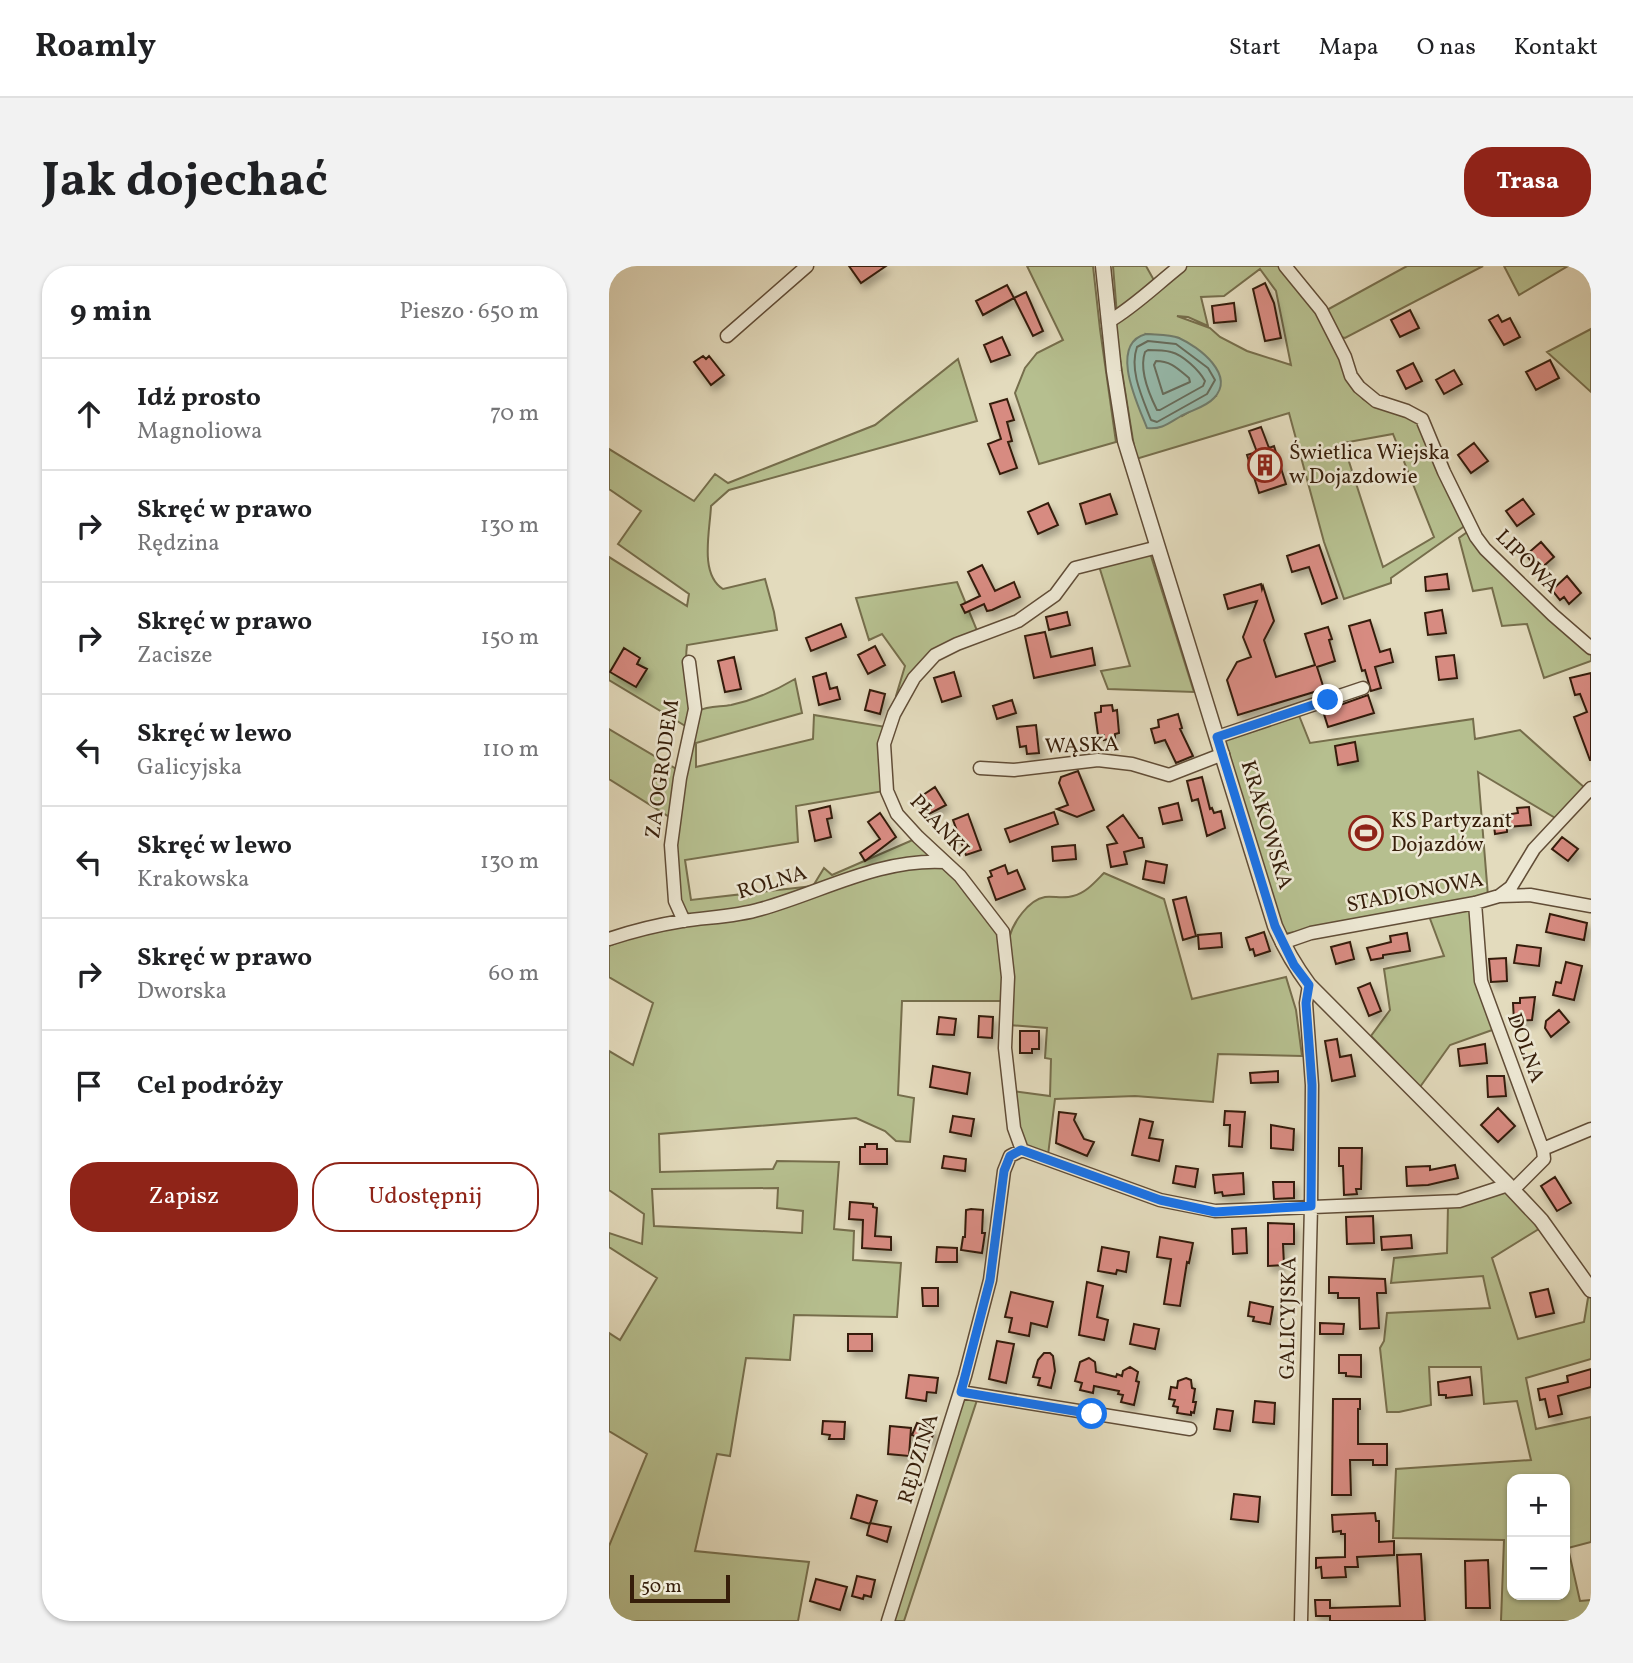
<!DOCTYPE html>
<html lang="pl">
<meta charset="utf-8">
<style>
:root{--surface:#fff;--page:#f2f2f2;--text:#202124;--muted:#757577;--line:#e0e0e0;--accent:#8f2418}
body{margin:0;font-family:Vollkorn,serif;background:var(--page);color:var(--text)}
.controls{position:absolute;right:21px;bottom:21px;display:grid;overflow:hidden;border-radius:14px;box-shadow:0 2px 5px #0004}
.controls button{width:63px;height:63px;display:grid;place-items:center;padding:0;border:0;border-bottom:2px solid var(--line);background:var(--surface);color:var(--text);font:35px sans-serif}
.scale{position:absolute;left:21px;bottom:18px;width:100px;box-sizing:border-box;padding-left:7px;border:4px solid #361e0a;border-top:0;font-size:19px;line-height:24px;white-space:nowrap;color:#361e0a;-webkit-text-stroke:5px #ede8d4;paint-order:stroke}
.stop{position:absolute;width:21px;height:21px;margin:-16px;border:5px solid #1a73e8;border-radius:50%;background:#fff}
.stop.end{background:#1a73e8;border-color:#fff;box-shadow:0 2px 7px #0008}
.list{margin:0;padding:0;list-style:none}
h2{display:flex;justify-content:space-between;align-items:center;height:91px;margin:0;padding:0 28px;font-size:30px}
h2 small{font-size:23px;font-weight:400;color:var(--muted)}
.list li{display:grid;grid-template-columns:46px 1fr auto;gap:21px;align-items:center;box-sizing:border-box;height:112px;padding:0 28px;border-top:2px solid var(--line)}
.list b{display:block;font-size:26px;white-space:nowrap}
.list p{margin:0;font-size:23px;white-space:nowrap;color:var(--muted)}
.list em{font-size:23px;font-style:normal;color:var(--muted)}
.actions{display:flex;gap:14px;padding:21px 28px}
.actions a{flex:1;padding:16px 0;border:2px solid var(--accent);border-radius:28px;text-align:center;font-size:24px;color:var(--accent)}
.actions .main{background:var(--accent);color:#fff}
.icon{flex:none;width:38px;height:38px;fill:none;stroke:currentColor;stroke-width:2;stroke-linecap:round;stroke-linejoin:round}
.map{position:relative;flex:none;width:982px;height:1355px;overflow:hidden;border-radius:28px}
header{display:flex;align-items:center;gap:42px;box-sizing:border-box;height:98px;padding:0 35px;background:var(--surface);border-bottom:2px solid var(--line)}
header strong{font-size:33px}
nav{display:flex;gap:38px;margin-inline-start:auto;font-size:24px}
.intro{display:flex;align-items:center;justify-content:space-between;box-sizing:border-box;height:168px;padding:0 42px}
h1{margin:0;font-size:49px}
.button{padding:18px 32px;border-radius:28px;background:var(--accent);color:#fff;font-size:24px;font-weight:700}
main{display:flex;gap:42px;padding:0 42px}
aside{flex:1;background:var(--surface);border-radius:28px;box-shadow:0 2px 5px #0004}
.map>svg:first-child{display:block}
</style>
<header>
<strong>Roamly</strong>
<nav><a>Start</a><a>Mapa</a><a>O nas</a><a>Kontakt</a></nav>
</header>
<div class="intro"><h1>Jak dojechać</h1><a class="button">Trasa</a></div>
<main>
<aside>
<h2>9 min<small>Pieszo · 650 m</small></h2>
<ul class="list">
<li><svg class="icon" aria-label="ahead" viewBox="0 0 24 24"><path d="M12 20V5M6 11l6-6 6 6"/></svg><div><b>Idź prosto</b><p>Magnoliowa</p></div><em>70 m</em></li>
<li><svg class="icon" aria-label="right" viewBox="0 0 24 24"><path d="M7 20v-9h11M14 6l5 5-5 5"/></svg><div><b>Skręć w prawo</b><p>Rędzina</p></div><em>130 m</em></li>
<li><svg class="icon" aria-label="right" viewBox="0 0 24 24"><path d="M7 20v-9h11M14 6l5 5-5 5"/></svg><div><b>Skręć w prawo</b><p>Zacisze</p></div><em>150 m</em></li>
<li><svg class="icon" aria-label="left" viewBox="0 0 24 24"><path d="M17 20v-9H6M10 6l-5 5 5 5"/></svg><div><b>Skręć w lewo</b><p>Galicyjska</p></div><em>110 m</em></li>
<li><svg class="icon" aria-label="left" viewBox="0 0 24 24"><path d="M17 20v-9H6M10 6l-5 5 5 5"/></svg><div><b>Skręć w lewo</b><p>Krakowska</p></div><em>130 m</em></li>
<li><svg class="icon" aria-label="right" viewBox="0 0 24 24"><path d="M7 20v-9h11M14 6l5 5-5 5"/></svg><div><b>Skręć w prawo</b><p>Dworska</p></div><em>60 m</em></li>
<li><svg class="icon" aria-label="arrive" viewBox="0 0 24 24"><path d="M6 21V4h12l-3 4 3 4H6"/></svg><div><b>Cel podróży</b></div></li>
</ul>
<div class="actions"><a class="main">Zapisz</a><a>Udostępnij</a></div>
</aside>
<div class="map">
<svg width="982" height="1355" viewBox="0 0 982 1355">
<defs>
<filter id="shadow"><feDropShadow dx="3.5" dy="5.5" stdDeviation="3.5" flood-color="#0004"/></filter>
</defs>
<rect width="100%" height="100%" fill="#e3dbbd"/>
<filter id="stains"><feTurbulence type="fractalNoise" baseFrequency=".00286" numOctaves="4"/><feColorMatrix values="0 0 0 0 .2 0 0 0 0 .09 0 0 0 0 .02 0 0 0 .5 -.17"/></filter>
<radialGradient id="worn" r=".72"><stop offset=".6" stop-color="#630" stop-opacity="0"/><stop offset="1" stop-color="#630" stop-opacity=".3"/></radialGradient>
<path fill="#b6bf8f" stroke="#766e4c" stroke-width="2" fill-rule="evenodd" d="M418 0H484L491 63 507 176 430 198 406 127 416 102 428 87 454 74Z
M504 0H537L546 16 508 49Z
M576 0H673L710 46 739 111 754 133 767 141 810 154 857 259 782 312V317L735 333 715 276 680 147 527 193 505 56ZM651 3 667 25 682 99 638 85 611 71 601 62 568 50 579 51 599 60 592 31 615 30ZM537 68 570 72 607 130 573 150ZM784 168 825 271 774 301 734 177Z
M798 0H874L736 72 728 70 716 45Z
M895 0H959L910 29Z
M982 63V126L938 86Z
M349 93 368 155 120 224 102 240C101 265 90 308 114 323L156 313 165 346 168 364 78 379C74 407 84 433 78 461L0 414V291L78 340 80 328 9 278 32 245 0 223V183L85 235 106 208 119 217 266 159Z
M861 264 982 386V395L935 412 918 358 893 360 883 322 864 325 850 272Z
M541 287 585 426 499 423 492 405 521 400 490 300Z
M348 316 369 367 324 387 290 433 287 430 296 400 273 368 260 374 247 332Z
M186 413 193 447 87 477V501L204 473 205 449 277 461 275 525 187 540 189 576 76 594 82 634 204 620 215 602 223 609 306 573 349 612 394 674 396 735H293L289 829 305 832 301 876 287 875 276 865 247 852 50 868 51 906 164 903 168 895 230 896 225 963 245 965 244 994 292 997 288 1051 185 1049 181 1094 137 1092 121 1190 108 1188 86 1285 200 1296 189 1355H0V1280L38 1188 0 1165V1067L11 1074 48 1012 0 981V967L33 978 35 948 0 924V785L24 799 44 737 0 711V680L21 671 78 656C52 590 77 513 89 445 99 440 111 441 122 439 145 434 166 425 186 413ZM169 922 168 942 194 945 193 967 45 960 43 923Z
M689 447 701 477 864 453 866 473 911 464 976 522 948 553 869 506 879 630 675 668 612 473Z
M0 463 69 504 62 552 0 513Z
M495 607 555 633 583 733 677 711 687 744 693 790 609 788 604 836 526 830 446 833 439 889 414 880 403 825 441 830 442 793 436 792 438 762 400 759V672C404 657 419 634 436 631 445 630 455 633 464 630 477 627 486 616 495 607Z
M864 642 886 763 841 779 811 821 762 770 781 744 775 703 835 690 820 650Z
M899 922 933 961 883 992 909 1073 975 1056 980 1026 982 1030V1093L917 1112 927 1163 982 1151V1276L959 1282 971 1335 982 1334V1355H892L895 1274 784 1272 787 1203 922 1194 908 1135 875 1138 872 1101H820L822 1139 790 1146H778L771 1082 775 1075 778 1047 881 1042 874 1010 782 1017 785 992 838 987 839 939ZM903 1213H956V1329H903Z
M355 1132 368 1134 295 1355H284Z"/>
<path fill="#96bbad" stroke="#707c6c" stroke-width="2" d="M537 68C548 69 560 68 570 72 590 81 627 109 605 132 597 141 583 144 572 150 560 157 552 164 538 162 529 139 499 78 537 68Z"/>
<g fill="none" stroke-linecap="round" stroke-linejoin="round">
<path stroke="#666c5c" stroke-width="2" d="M539 75 567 78 599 102 606 114 598 128 548 156 542 154C533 131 520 104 528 81Z
M539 84C546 84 555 84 562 86 574 89 590 104 596 115L594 120 551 144H548C540 128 530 103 536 86Z
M547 95C562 95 569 103 580 112L581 116 554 128 545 99Z"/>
</g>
<path fill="#d78b81" stroke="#361e0a" stroke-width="2" filter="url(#shadow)" d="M240 0H277L252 17Z
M656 17 665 37 672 72 656 75 644 23Z
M398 19 405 32 374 49 367 35Z
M417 26 434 65 424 70 405 32Z
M625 37 627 55 605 57 603 40Z
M801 44 810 62 791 71 782 54Z
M889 49 893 56 901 52 911 71 895 79 880 54Z
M393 71 401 89 382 96 375 79Z
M94 90 97 93 100 90 115 109 102 119 85 96Z
M941 94 950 112 927 124 917 106Z
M804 97 813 115 797 123 788 105Z
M845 104 853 118 835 128 827 114Z
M398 133 405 154 398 156 403 175 399 176 408 202 391 208 379 178 392 173 381 138Z
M652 161 660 182 665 180 677 218 650 227 638 189 648 186 640 165Z
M865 177 879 195 862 207 849 189Z
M501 228 508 248 477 258 471 238Z
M914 233 925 248 908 260 897 245Z
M439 237 449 259 429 268 419 246Z
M932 276 945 291 930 304 917 289Z
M710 279 728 332 713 338 700 301 683 306 678 290Z
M373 299 386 325 405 316 411 331 383 344 378 345 375 338 356 347 352 339 371 330 359 306Z
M838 308 840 323 817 325 816 311Z
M958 310 972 327 960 338 955 331 951 334 943 324Z
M652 318 653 323 654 320 665 355 655 374 667 411 706 399 696 368 719 361 723 373 720 374 726 395 708 401 715 423 629 449 618 414 628 396 642 391 634 371 648 335 619 343 615 329Z
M833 344 837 367 819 369 816 347Z
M458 346 461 359 440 364 437 351Z
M761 354 771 386 781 383 784 396 766 401 772 422 762 425 756 404 753 405 740 360Z
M232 358 237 371 202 385 197 372Z
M436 366 442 391 483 382 486 399 425 412 416 370Z
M266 380 276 399 259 408 249 389Z
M15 382 31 392 28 398 38 403 27 421 1 406Z
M845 389 848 412 830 414 827 391Z
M125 391 132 423 116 426 109 395Z
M345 406 352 430 333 436 325 412Z
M217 407 221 423 228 421 231 433 210 439 204 411Z
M982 407V494H981L965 451 978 446 971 428 966 429 961 412Z
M261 424 276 428 271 448 256 444Z
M759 429 765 447 719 461 714 445Z
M403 434 407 447 388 453 384 440Z
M503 439 504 445 508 444 510 467 506 468V472L495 474V469H489L486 447 492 446V440Z
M569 448 573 462 571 463 584 490 567 497 556 474 546 477 542 463 550 461 549 454Z
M427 459 430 487 418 488 417 480 411 481 408 461Z
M746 476 749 495 729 499 726 480Z
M469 505 485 544 468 551 448 543 459 539 450 517 452 511Z
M593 511 601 543 603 542 605 547 612 545 616 562 598 570 589 533 583 535 578 515Z
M326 521 337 539 320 548 311 531Z
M569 537 573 554 554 558 550 542Z
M221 540 223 552 218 553 222 571 206 575 200 545Z
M920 541 922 559 898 561V566L886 568 884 551 909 547 908 542Z
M445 546 449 558 401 576 396 563Z
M271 547 287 571 256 595 251 587 271 573 259 556Z
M359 548 372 584 357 589 344 554Z
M514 549 530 572H533L535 581 515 586 518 598 502 601 498 579 508 577 498 561Z
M953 571 969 583 959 595 943 583Z
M466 579 467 593 444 595 443 581Z
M537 595 558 599 555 617 534 613Z
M396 599 399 608 408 604 416 623 387 634 379 612 383 610 381 605Z
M577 631 587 670 574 674 564 634Z
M941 648 978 657 975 674 937 666Z
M655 666 661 685 646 690 644 683 641 684 637 672Z
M612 667 613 681 590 683 589 669Z
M798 667 801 685 774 689V692L762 694 758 682 782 676 781 670Z
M741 676 745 693 727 698 722 681Z
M908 679 932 682 930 700 905 697Z
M897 692 898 715 882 716 880 693Z
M957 696 973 700 965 734 944 729 947 716 952 717Z
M761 717 772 745 760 750 749 722Z
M926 731 923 754 905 755 904 737H911V732Z
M950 744 960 756 942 771 936 762 937 755Z
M370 750 384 751 383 772 369 771Z
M330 751 347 753 345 769 328 768Z
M411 765H430V783H423V787H411Z
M728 773 731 791 742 789 746 810 723 815 716 775Z
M876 778 878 797 851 800 849 783Z
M324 800 361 807 358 828 321 821Z
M669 805V816L642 817 641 807Z
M878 810H895L897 830 879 831Z
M889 842 906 860 889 876 872 859Z
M616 845 636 846 633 881 620 880 621 859H615Z
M450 846 467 848 465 854 475 873 485 876 478 890 447 877Z
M344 850 365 853 362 870 341 866Z
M531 853 544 856 540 872 554 874 550 895 523 889Z
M662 859 685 863 684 884 662 882Z
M256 878H268V883H278V898H251V881H256Z
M730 882H753L752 923H747L748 928 735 929 734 900H730Z
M335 890 357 893 356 905 333 902Z
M846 899 849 912 819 919 798 920 797 901 821 900V904Z
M567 900 589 903 586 921 564 917Z
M634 907 635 928 614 930 613 926 606 927 604 909Z
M946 911 962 937 948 945 932 920Z
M664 916H685V932L665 933Z
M241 936 264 938V941L268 942 266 970 282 971V984L253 982 254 954 240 953Z
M362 943 374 944 373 967H376L373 987 352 984 354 971H356L357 944Z
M764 950 765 977 738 978 737 951Z
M659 957 685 958V978H674L675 999 659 1000Z
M637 962 638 987 624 988 623 963Z
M802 969 803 982 773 984 772 971Z
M551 971 584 977 580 997 578 996 571 1040 555 1038 562 993 548 991Z
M328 981 348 982V996H327Z
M493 981 520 986 517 1006 508 1004 507 1008 489 1005Z
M720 1011 776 1013 777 1027H768L770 1062 751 1063 750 1032H729V1027H720Z
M478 1016 494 1020 488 1051 499 1054 495 1074 470 1069Z
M313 1022H329V1040H314Z
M939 1023 945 1047 927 1051 921 1027Z
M402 1026 444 1036 438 1061 422 1057 420 1070 400 1066 403 1052 396 1051Z
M641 1036 664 1041 661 1058 644 1055 645 1051 639 1050Z
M711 1057 735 1058 734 1068H711Z
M525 1058 550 1063 546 1083 521 1078Z
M239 1068H263V1085H239Z
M388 1075 405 1078 397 1117 380 1113Z
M435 1087H441L444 1090 446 1105 442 1122 429 1119 431 1112 424 1111 429 1094Z
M730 1089H752V1111L737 1110V1107H730Z
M480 1092 486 1096 487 1106 507 1111 508 1108 513 1110 514 1105 521 1101 529 1106 527 1115 530 1116 525 1139 512 1136 514 1129 509 1128 510 1125 485 1120 484 1127 471 1124 473 1117 466 1115 471 1096Z
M982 1103V1121L949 1130 953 1148 940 1151 936 1133 931 1134 929 1123 959 1116 958 1110Z
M300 1109 329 1112 327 1127 318 1126 317 1135 297 1132Z
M861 1111 863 1129 837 1132V1129H830L829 1116Z
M577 1112 582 1114 583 1122 586 1123 584 1136H587L585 1147 582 1146V1149L568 1147 569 1141 564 1140 566 1134 560 1133 562 1121 568 1122 569 1115Z
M724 1133H751V1143H749V1178H778V1199H764V1194H741L742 1229H723Z
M646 1135 666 1137 665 1158 644 1156Z
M608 1143 624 1145 621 1165 605 1163Z
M214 1155 236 1156 235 1173H220L221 1169 213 1168Z
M308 1157 326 1164 321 1176 303 1169Z
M281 1160 302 1162 300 1190 279 1188Z
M625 1228 651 1231 649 1256 622 1253Z
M248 1229 268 1235 261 1258 242 1252Z
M766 1247 767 1255H770V1276L785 1275V1289L748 1291 749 1301H736L737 1311 713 1312 712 1301 707 1302V1292L736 1291V1268H732V1265L724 1266 723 1249Z
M261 1257 282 1261 278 1276 258 1269Z
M812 1288 816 1355H721V1350H707L706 1334H721V1342L791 1340 788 1289Z
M879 1294 881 1342H857L856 1295Z
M248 1310 266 1314 262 1331 255 1329 254 1333 243 1330Z
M207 1313 238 1321 231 1344 201 1335Z"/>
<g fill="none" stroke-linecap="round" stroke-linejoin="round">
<g stroke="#614d37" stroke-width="15">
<path id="minor" d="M676 0 712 44 736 91 742 110 750 121 767 135 798 145 813 153 835 206 867 271 876 283 944 349 982 382
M499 56C525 41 547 19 571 0
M118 70 198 0
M608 471 754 422
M371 502 405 504 489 494 523 498 560 509 614 488
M891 630 921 629 982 640
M866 637 872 715 934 884 935 893 904 924
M75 655 66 635 62 579 71 512 86 443 80 396
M0 673C24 665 48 659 73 655 99 651 126 651 152 643 213 626 271 592 336 596
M673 677 702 667 866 637 890 630 902 621 925 583 982 522
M934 883 982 863
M413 884 405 862 396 782 399 711 394 666 351 610 309 571 288 548 278 525 275 478 285 448 305 412 326 389 348 378 409 355 446 329 466 302 549 281
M413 884 551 934 606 945 850 935 899 919
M352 1126 581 1163
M279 1355 356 1110 381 1014 395 905 401 890 413 884
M692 1355 702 940 703 819 697 737 700 719"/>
</g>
<g stroke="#614d37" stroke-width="17">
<path id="tertiary" d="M494 0 505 105 516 175 666 660C675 681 686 700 700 719L899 919 932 954 982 1024"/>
</g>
<use href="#minor" stroke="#ede8d4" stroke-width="12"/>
<use href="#tertiary" stroke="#ede8d4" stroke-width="14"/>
</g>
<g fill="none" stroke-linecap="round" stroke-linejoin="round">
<path stroke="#1a73e8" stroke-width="9" d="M483 1148 352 1126 381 1014 395 905 401 890 412 884 551 934 606 946 702 940 703 819 697 737 700 719 685 699 666 660 608 471 719 434"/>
</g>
<defs>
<g id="building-ring" transform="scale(1.75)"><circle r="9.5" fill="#ede8d4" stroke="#8f2418" stroke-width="1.5"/><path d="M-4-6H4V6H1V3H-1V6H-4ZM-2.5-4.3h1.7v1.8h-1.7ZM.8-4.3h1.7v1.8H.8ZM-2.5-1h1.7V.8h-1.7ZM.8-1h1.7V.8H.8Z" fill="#8f2418"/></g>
<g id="stadium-ring" transform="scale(1.75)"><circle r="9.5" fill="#ede8d4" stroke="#8f2418" stroke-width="1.5"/><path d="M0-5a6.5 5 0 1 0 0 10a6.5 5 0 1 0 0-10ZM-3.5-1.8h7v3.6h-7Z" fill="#8f2418"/></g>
</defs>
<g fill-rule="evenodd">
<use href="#building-ring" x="656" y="199"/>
<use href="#stadium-ring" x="757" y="567"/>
</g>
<g text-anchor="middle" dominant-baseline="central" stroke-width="5" stroke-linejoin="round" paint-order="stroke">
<g font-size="21" fill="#361e0a" stroke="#ede8d4" text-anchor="start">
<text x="680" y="187">Świetlica Wiejska<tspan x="680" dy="24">w Dojazdowie</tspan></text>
<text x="782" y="555">KS Partyzant<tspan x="782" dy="24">Dojazdów</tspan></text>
</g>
<g font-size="21" fill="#361e0a" stroke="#ede8d4">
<text transform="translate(918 296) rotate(45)">LIPOWA</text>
<text transform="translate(473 480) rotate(-2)">WĄSKA</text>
<text transform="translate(54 503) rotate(-82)">ZA OGRODEM</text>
<text transform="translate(657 559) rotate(73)">KRAKOWSKA</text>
<text transform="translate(330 560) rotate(47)">PŁANKI</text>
<text transform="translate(163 617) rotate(-17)">ROLNA</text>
<text transform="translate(806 627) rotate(-11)">STADIONOWA</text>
<text transform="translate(916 782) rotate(70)">DOLNA</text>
<text transform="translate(680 1052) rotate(-89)">GALICYJSKA</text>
<text transform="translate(310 1193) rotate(-73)">RĘDZINA</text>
</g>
</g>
<rect width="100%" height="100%" filter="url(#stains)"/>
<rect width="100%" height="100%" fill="url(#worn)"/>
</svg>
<div class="controls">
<button>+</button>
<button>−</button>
</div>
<div class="scale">50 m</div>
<div class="stop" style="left:483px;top:1148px"></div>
<div class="stop end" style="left:719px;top:434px"></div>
</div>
</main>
